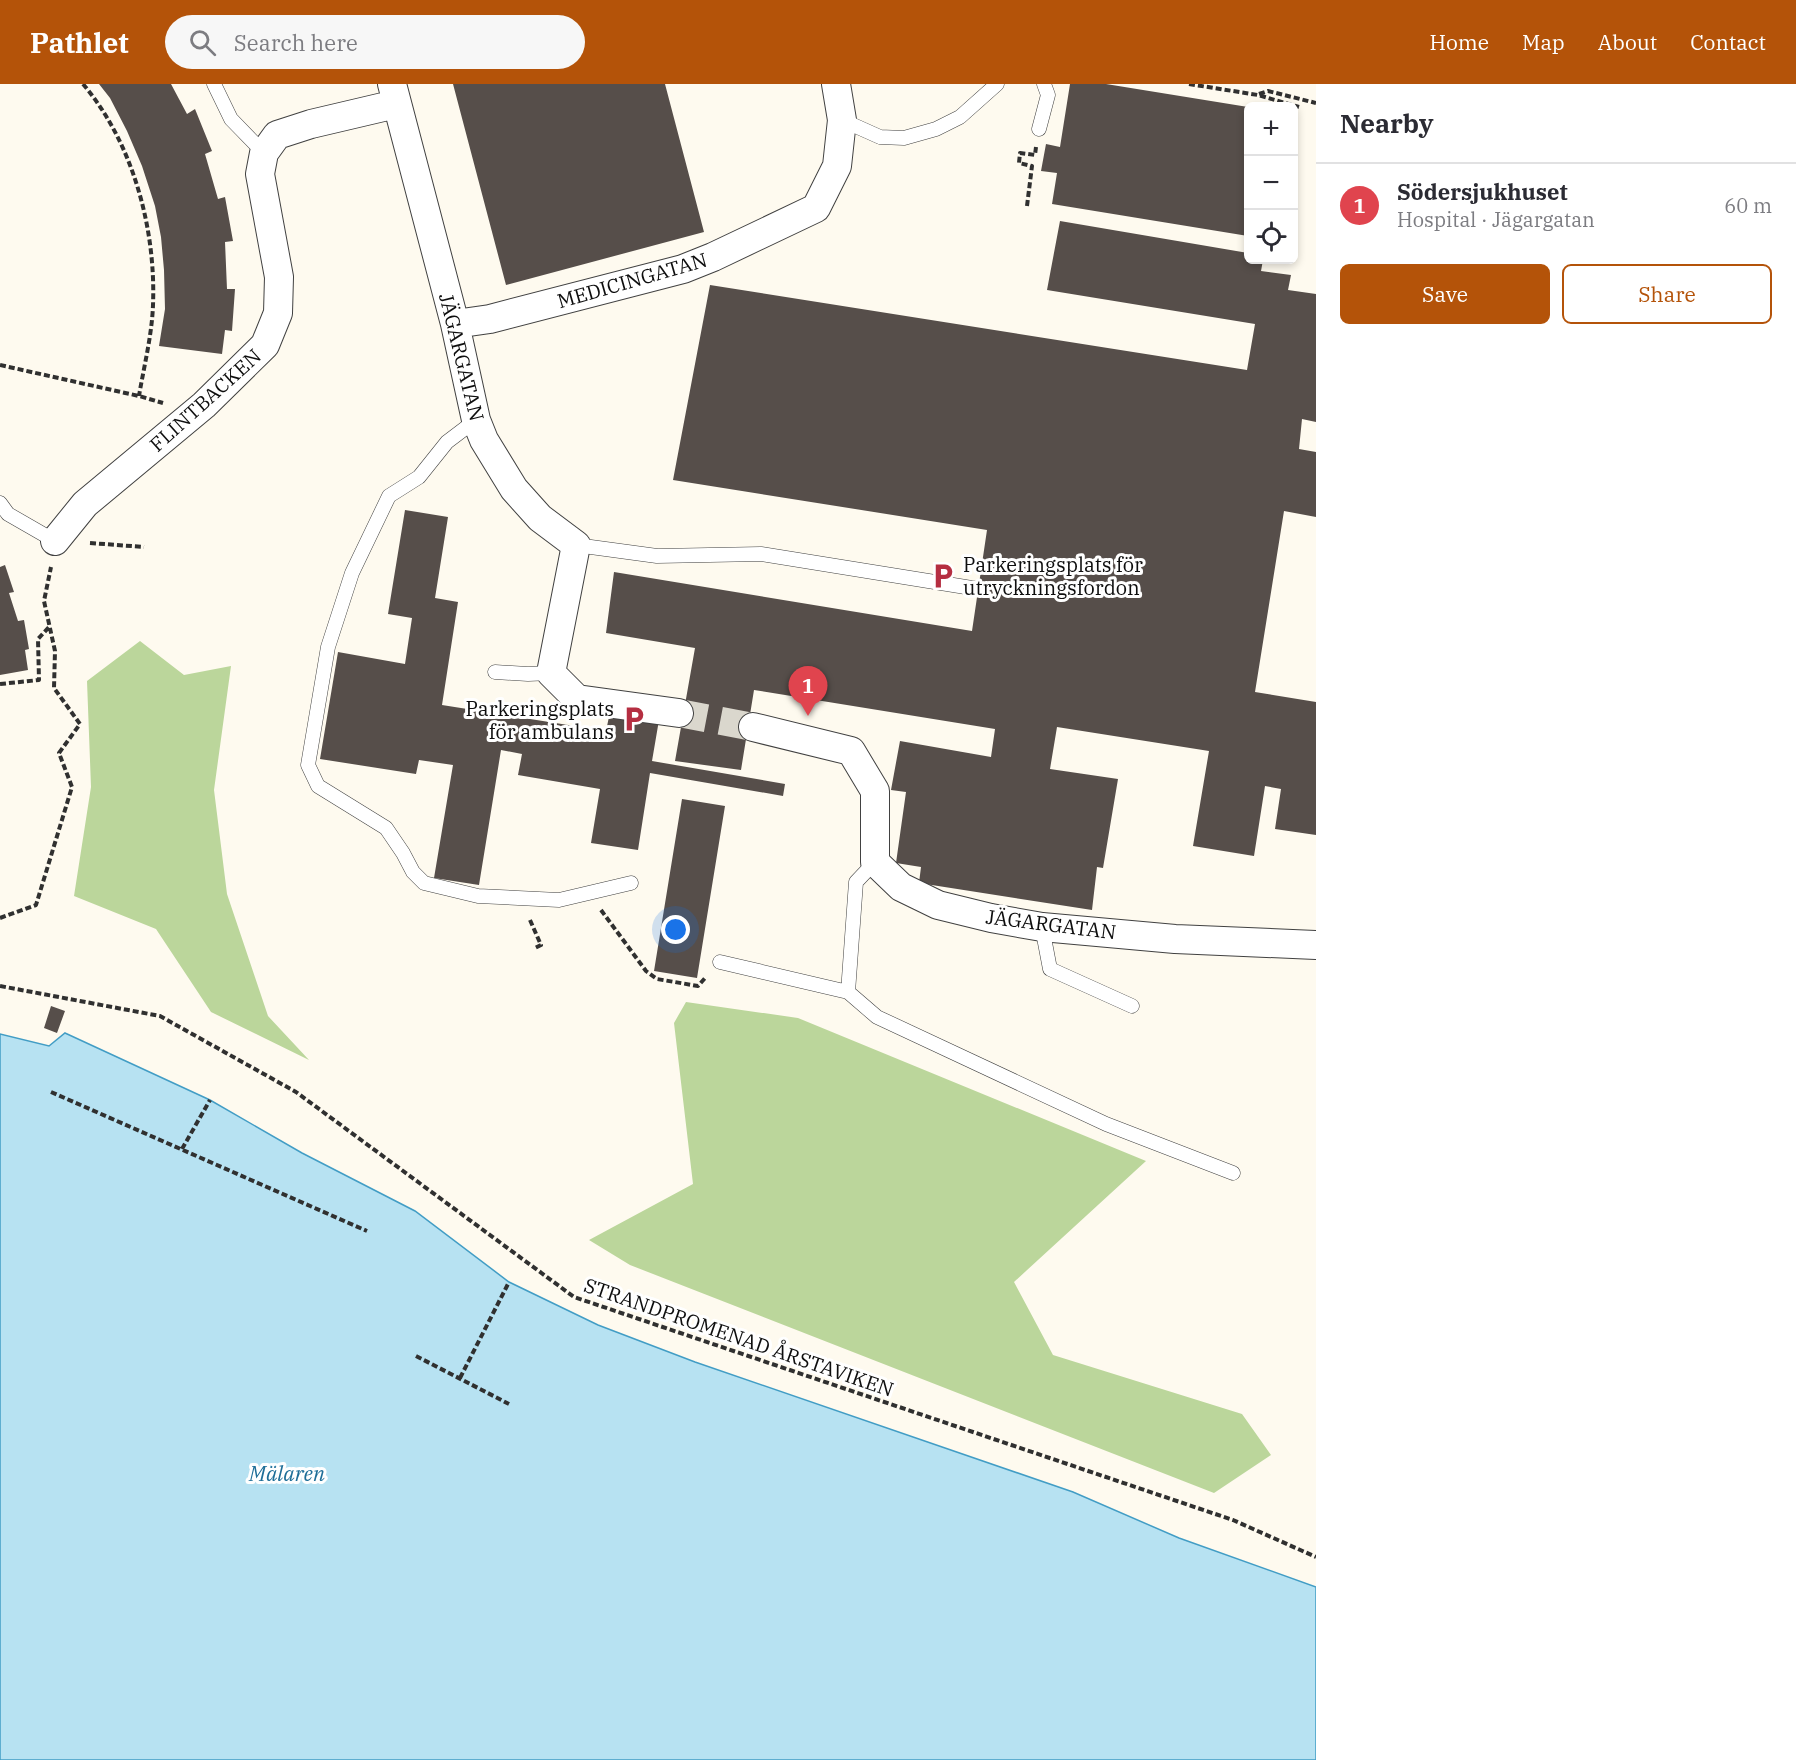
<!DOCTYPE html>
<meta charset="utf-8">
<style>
:root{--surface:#fff;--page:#f7f7f7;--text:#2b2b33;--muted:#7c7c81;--line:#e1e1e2;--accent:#b45309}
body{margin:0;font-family:"IBM Plex Serif",serif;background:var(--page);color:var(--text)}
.controls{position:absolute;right:18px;top:18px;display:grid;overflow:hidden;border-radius:9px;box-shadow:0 3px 9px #0003}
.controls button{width:54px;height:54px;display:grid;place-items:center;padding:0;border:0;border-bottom:2px solid var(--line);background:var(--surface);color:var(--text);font:30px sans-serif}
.you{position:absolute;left:676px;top:846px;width:21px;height:21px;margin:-15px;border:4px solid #fff;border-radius:50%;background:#1a73e8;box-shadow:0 0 0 9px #1a73e833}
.badge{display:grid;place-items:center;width:39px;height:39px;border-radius:50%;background:var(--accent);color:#fff;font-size:20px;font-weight:700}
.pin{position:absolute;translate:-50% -50px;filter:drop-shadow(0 2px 3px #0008)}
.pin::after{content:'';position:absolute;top:32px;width:21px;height:18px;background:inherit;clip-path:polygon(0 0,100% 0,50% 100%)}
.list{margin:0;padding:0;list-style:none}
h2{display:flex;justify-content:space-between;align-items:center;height:78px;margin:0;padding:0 24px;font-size:26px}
h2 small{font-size:20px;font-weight:400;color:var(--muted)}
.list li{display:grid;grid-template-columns:39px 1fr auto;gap:18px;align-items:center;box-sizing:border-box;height:84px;padding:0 24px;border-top:2px solid var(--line)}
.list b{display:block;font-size:22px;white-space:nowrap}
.list p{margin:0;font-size:20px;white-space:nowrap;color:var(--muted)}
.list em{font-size:20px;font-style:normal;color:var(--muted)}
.actions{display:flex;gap:12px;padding:18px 24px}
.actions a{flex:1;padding:14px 0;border:2px solid var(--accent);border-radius:9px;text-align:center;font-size:21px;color:var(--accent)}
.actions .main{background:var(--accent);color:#fff}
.icon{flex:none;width:33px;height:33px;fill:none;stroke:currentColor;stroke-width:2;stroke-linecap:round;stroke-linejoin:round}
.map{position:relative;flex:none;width:1316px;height:1676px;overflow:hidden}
header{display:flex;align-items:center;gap:36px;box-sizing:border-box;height:84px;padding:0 30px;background:var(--accent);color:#fff}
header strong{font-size:28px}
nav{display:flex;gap:33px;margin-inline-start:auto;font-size:21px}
.search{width:420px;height:54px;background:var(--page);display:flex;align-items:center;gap:15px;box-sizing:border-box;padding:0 21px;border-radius:33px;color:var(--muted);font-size:22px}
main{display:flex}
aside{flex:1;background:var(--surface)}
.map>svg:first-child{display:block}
</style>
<header>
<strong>Pathlet</strong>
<div class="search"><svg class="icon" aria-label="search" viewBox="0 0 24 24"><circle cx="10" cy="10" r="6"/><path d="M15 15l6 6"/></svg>Search here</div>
<nav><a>Home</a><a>Map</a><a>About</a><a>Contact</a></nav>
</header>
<main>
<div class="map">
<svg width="1316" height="1676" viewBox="0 0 1316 1676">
<rect width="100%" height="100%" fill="#fefaef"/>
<path fill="#bbd69b" d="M140 557 184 591 231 582 214 706 227 810 268 932 309 976 211 928 156 845 74 812 91 703 87 597Z
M686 918 798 934 1146 1077 1014 1198 1053 1271 1242 1330 1271 1371 1214 1409 630 1181 589 1156 693 1100 674 939Z"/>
<path fill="#b7e2f2" stroke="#429dc5" stroke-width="1.5" d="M65 949 210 1016 302 1069 415 1127 509 1198 598 1241 695 1278 1073 1408 1179 1454 1316 1503V1676H0V950L49 962Z"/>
<path fill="#564e4a" d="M99 0H171L187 30 195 25 212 67 205 70 218 115 225 113 233 157 225 158 227 205H235L232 247 225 246 222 270 159 262 165 225 164 186 161 153 155 122 142 82 127 47 110 14Z
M453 0H665L704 148 506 201Z
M1070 0H1106L1248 23V152L1052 120 1057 89 1041 87 1046 60 1060 63Z
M1294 52H1297L1295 66H1294Z
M1060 137 1248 169V176H1263L1261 187 1291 191 1288 206 1316 210V338L1302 335 1299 365 1316 368V433L1284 427 1255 608 1316 618V751L1275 745 1281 705 1265 702 1254 772 1193 762 1209 667 1057 643 1050 685 1118 695 1103 784 1097 783 1092 826 919 799 921 783 896 779 906 708 891 706 900 657 991 673 995 645 754 606 741 686 675 677 695 564 606 549 614 488 972 547 987 446 673 396 710 201 1247 286 1255 240 1047 206Z
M405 426 448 433 435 514 458 518 442 621 606 647 610 628 659 636 652 677 785 700 783 712 650 689 638 766 591 759 600 705 518 691 522 670 501 666 479 801 434 794 453 681 419 676 416 690 320 675 338 568 405 580 412 534 388 530Z
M5 481 14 508 9 509 18 537 24 536 29 565 25 566 28 586 0 591V483Z
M682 715 725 722 697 894 654 887Z
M51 922 65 927 57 949 44 944Z"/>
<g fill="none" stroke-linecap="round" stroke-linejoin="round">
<path stroke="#dad7cd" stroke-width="28" stroke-dasharray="28 14" stroke-linecap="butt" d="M679 629 753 643"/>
<g stroke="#414141" stroke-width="15">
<path id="service" d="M214 0 231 35 264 69
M842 36 880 53 904 54 936 45 960 33 997 0
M1039 45 1048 11 1044 0
M476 336 447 358 419 393 389 412 352 489 328 563 308 681 318 702 386 744 403 769 413 788 424 799 478 812 559 816 631 799
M0 419 8 430 55 457
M576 461 657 472 761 470 978 505
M495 588 528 590 551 589
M875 778 856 798 848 908 877 933 1106 1040 1233 1089
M1042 843 1050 885 1132 922
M720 878 848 908"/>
</g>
<g stroke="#414141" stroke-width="30">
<path id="minor" d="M392 0 455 240 476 336 484 356 514 405 540 434 576 461 551 589 577 615 679 629
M455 240 490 235 683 185 713 173 816 124 837 82 842 36 836 0
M55 457 85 420 204 321 265 261 278 229 279 193 260 90 264 69 277 51 311 40 396 20
M753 643 851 667 875 707V778L901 803 938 821 991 834 1042 843 1175 855 1316 861"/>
</g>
<path stroke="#303030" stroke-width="4" stroke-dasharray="6 3" stroke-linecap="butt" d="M83 0C133 59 156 145 153 221 152 251 144 282 139 312
M1189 0 1258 11 1299 23
M1259 10 1268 7 1316 19
M1027 122 1032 82 1019 79 1020 69 1035 71 1036 63
M0 281 139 312 163 319
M90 459 144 463
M0 600 39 596 38 555 49 543
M601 826 646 887 657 895 698 902 706 893
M0 834 36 821 72 703 59 669 80 640 54 604 55 567 44 517 51 483
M530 836 541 861 535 864
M0 902 160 932 296 1008 574 1213 1233 1436 1316 1473
M51 1008 367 1147
M182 1065 210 1016
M416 1272 509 1320
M460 1294 509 1198"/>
<use href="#service" stroke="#fff" stroke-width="14"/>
<use href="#minor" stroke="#fff" stroke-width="28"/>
</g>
<defs>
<g id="parking-bare" transform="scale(2.07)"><path d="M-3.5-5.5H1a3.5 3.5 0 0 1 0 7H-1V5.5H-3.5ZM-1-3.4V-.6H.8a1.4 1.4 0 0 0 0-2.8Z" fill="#b52e41" stroke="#fff" stroke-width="2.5" paint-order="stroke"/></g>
</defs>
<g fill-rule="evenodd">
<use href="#parking-bare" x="943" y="492"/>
<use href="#parking-bare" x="634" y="635"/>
</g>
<g text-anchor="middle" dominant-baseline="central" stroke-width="6" stroke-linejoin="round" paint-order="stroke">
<g font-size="20" fill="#0e0e0e" stroke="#fff">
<text transform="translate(632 196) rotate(-16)">MEDICINGATAN</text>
<text transform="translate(462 273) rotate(76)">JÄGARGATAN</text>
<text transform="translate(205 316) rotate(-42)">FLINTBACKEN</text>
<text transform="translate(1051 840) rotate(7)">JÄGARGATAN</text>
<text transform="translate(739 1253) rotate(19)">STRANDPROMENAD ÅRSTAVIKEN</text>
</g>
<g font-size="20" fill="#0e0e0e" stroke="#fff" text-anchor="start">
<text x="963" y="480">Parkeringsplats för<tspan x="963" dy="23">utryckningsfordon</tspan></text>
<text x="614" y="624" text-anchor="end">Parkeringsplats<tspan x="614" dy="23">för ambulans</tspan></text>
</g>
<g font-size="21" font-style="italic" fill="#1e6e98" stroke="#fff">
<text x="287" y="1389">Mälaren</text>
</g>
</g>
</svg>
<div class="controls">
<button>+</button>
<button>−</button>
<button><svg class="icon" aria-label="locate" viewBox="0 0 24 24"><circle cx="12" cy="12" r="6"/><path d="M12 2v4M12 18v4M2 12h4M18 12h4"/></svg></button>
</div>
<div class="you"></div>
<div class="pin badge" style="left:808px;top:632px;background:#e0444e">1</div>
</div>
<aside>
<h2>Nearby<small></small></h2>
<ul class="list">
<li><span class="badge" style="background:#e0444e">1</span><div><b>Södersjukhuset</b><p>Hospital · Jägargatan</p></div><em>60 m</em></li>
</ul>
<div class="actions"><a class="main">Save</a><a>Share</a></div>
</aside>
</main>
